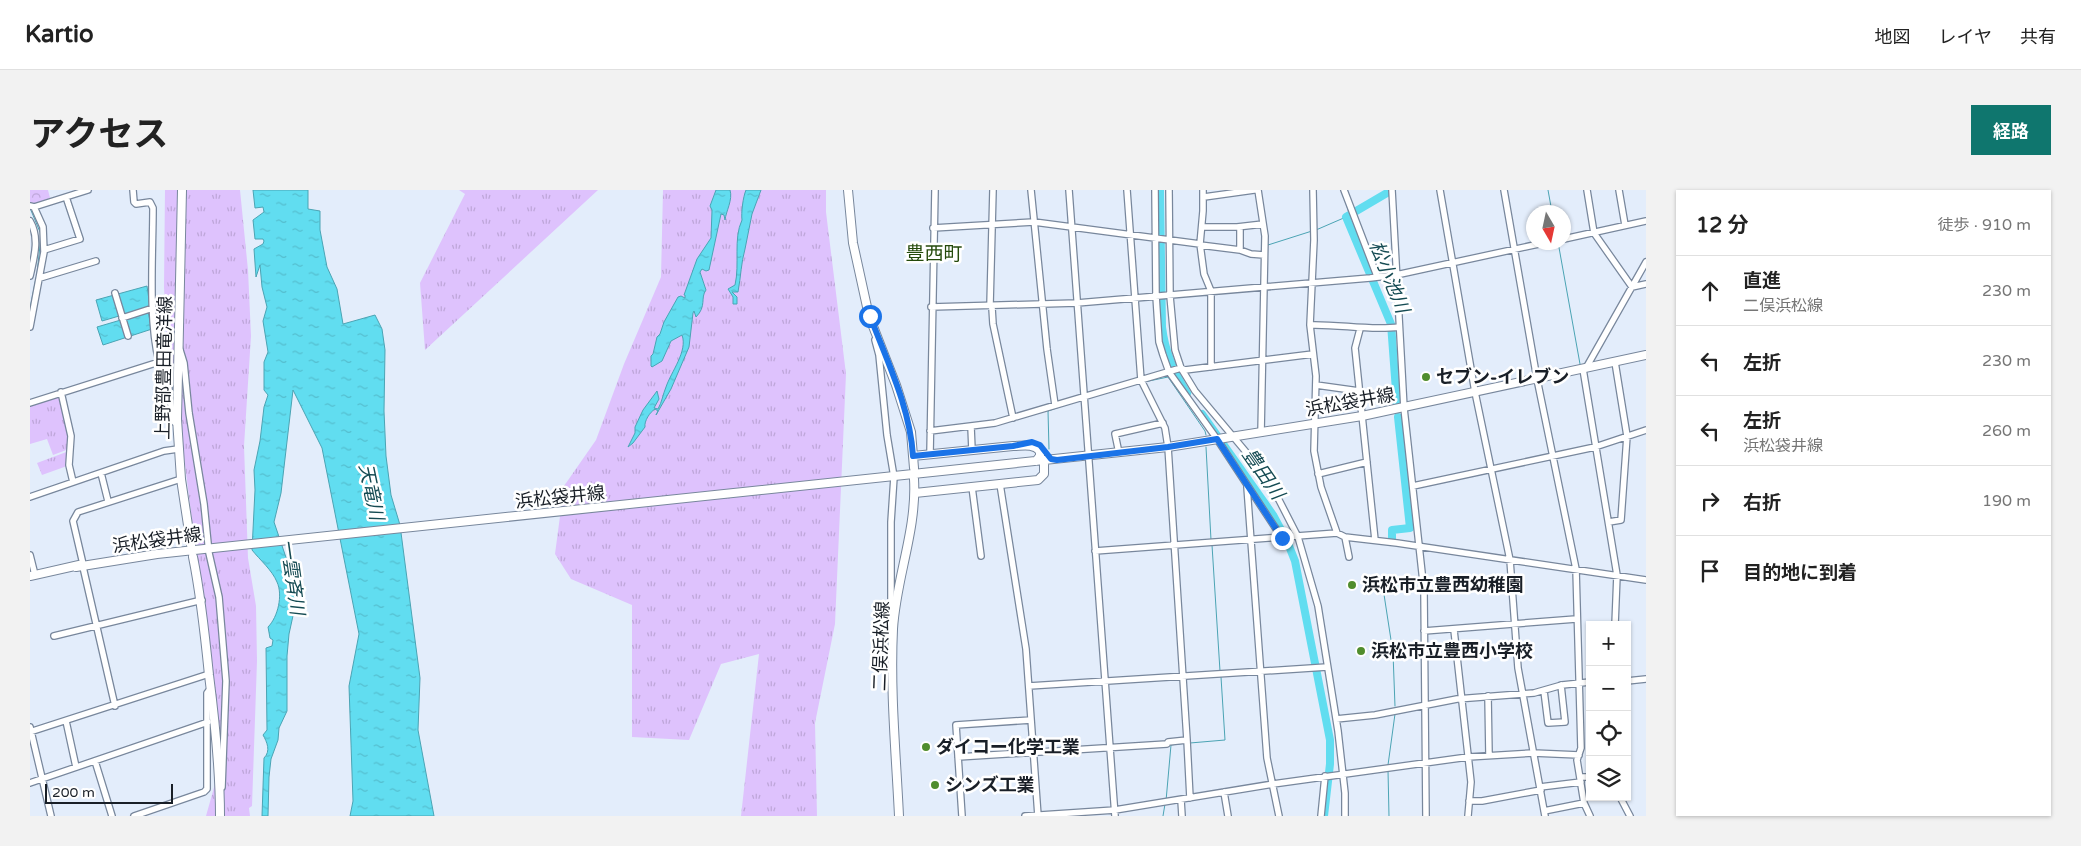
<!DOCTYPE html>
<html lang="ja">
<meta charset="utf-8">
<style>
:root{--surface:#fff;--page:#f2f2f2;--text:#222;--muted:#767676;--line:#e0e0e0;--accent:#0f766e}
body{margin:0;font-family:"Varela Round","Noto Sans JP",sans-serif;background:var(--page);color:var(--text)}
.controls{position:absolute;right:15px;bottom:15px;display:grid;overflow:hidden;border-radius:0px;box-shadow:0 1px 4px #0004}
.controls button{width:45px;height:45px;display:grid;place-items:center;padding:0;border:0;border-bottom:1px solid var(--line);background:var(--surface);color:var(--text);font:25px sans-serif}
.compass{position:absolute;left:1496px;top:15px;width:45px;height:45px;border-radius:50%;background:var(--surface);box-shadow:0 1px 4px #0004;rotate:171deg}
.scale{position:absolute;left:15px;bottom:12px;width:128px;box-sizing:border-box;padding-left:5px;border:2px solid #191f27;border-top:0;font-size:14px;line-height:18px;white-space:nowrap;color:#191f27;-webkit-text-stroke:4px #fff;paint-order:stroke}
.stop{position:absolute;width:15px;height:15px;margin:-11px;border:4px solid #1a73e8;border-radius:50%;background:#fff}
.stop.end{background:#1a73e8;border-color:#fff;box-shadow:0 1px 5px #0008}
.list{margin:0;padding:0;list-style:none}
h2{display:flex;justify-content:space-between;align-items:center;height:65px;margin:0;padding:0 20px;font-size:21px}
h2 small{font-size:16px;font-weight:400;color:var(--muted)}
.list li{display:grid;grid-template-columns:32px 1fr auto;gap:15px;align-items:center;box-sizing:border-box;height:70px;padding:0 20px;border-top:1px solid var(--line)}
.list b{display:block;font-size:19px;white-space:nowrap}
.list p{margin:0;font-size:16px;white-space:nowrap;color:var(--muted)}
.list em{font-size:16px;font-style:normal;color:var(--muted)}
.icon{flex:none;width:28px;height:28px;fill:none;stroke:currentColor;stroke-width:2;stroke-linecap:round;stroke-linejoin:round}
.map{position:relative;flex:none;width:1616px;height:626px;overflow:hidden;border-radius:0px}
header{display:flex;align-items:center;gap:30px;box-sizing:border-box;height:70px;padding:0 25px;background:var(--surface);border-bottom:1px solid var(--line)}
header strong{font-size:24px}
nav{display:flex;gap:28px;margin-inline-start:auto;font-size:18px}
.intro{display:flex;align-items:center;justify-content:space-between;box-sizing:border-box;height:120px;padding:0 30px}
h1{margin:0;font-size:35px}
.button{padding:12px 22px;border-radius:0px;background:var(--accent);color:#fff;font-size:18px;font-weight:700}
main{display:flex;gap:30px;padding:0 30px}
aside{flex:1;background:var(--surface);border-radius:0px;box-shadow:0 1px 4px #0004}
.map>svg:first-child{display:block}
</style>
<header>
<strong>Kartio</strong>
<nav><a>地図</a><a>レイヤ</a><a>共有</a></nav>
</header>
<div class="intro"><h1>アクセス</h1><a class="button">経路</a></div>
<main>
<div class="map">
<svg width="1616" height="626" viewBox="0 0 1616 626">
<defs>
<pattern id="grass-tufts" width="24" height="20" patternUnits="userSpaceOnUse" patternTransform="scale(1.25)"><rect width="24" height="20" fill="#dec2fd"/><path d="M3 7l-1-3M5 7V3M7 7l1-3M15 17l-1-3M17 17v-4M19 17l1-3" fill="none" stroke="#bea6d9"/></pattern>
<pattern id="forest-crowns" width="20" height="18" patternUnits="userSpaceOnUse" patternTransform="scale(1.25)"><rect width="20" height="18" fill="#dec2fd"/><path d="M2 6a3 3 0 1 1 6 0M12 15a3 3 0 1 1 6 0" fill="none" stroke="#bea6d9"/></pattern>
<pattern id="water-ripples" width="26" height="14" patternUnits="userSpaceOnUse" patternTransform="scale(1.25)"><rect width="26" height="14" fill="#61ddf0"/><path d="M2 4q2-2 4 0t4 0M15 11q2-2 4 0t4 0" fill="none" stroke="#54bdce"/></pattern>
</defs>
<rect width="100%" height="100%" fill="#e3edfb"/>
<path fill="url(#grass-tufts)" d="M135 0H210L218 80 221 146 214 256 218 368 226 416 227 471 222 616 219 618 220 626H176L192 569 150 235 137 154 134 97Z
M429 0H568L395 160 390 93 435 4Z
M633 0H796V22L816 184 805 434 785 533 787 626H711L729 464 691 474 659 550 602 547V415L541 389 525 364 534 296 566 250 594 174 631 87Z
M29 205 40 246 39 259 23 265 17 249 0 254V214Z
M39 261 37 276 12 285 7 273Z"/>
<path fill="url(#forest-crowns)" d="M0 0H18L20 8 4 14 0 13Z"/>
<path fill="url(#water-ripples)" stroke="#4ba4b4" d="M223 0H278V19L290 21V40L297 77 307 99 313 134 345 125 352 139 355 160 354 221 356 266 361 305 370 335 390 488 388 540 404 626H320L323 611 319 496 329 444 292 258 263 200 251 303 244 332 268 403 259 444 257 466V521L249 538 248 550 241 569 239 587 238 626H232L234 568C241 561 237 552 233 545L237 540 236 458 242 456 243 450 240 448 238 437C248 427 253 405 247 392 242 380 230 370 222 360L225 300 224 280 230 251 234 217 238 205 234 200V172L238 162 233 131 237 117 232 97 230 75 226 87 224 59 233 54 234 51 233 49H225L223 30 234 22 233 17 225 18Z
M686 0H700C703 10 696 21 695 30L694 25 691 24 679 80 676 81 672 79 670 82 676 100C670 108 677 116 666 127L664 121 663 123 659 157 641 199 626 225 628 221 625 219C620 222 614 231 615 237L603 253 598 257 605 243V237L613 220 627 201 629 209 624 218 628 219C632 212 633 204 636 197 641 182 658 161 652 145L641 151 632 171 622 177 621 176V166L623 164 627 147 630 144 634 132 648 107 651 106 655 108V105H654L667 69 681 48 682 20 680 16Z
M716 0H731L722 24 715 59C711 73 711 86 708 102H702L707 107V114H703V107L698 99 705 95C710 74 703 49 712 30 711 23 713 7 716 0Z
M117 96 120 117 72 131 66 110Z
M118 122 122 139 73 155 67 137Z"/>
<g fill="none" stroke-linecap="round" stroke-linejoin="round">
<path stroke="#4ba4b4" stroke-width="1" d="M1518 0 1522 22
M1315 10 1320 26
M0 18 10 42
M1325 36 1329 47
M1286 40 1316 27
M1528 52 1550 174
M1238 55 1282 41
M7 84 11 46
M0 119 6 88
M1114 192 1138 187 1175 241 1176 245
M1554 200 1559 231
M1371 227 1372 236
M1176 257 1181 350
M1019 259 1018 221 1044 212
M1182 355 1190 481
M1353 398 1363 463 1365 516
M1398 518V530
M1160 553 1195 550 1191 487
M1358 575 1365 524
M1358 580 1359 626
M1136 611 1141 555 1156 553
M1133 626 1135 614"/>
<path stroke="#61ddf0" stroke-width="8" d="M1130 0 1132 137C1135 162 1143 182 1157 203
M1362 0 1316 27 1361 134 1367 214
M1172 224 1243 325 1257 351 1265 371 1300 550V574L1294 626
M1362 350V340L1380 338 1368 227
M1353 398 1368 396"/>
<g stroke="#78879c" stroke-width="8">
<path id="minor" d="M103 0 104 12 106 14 120 12 123 18C123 64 118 128 129 172
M963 0 960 115 962 118 963 134 983 228
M1001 0 1017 159 1025 215
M1039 0 1085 626
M1097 0 1111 190 1135 238 1138 257 1157 550
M1125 0 1126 106 1129 152 1133 165 1139 182 1187 249 1252 348
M1139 0 1140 106 1145 160 1151 178 1165 201 1216 262 1249 310 1268 347 1288 416 1308 541 1315 603V626
M1173 0V21L1170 54 1174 84 1181 101V177
M1228 0 1235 46 1231 243
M1283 0 1284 50 1280 135 1286 186 1284 261 1291 297 1307 343
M1314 0 1347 86
M1362 0 1374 218 1394 401 1396 626
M1410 0 1445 202 1480 370 1488 478 1515 626
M1474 0 1507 189 1546 379 1551 558 1547 570 1554 613 1560 626
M1557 0 1564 43 1602 97 1616 94
M1589 0 1595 35
M1174 7 1224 0
M0 16 4 17 58 0
M0 31C10 48 4 68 0 86
M1172 37H1207L1233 34
M1210 37V60
M903 38 1004 32 1170 54
M1534 49 1616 31
M1170 55 1210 60 1221 64 1234 65
M14 60 50 49 36 7
M10 88 66 71
M85 103 98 146
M901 117 1047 113 1340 88 1366 85 1518 52
M92 128 123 118
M1280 135C1310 134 1339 141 1369 137
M0 137 14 62 13 37 4 17
M1330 139 1325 158 1345 350
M845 150 849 165 857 245 864 287 861 332V416L863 426
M150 160 154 173 159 223 174 314 179 363 189 407 196 491 192 597
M1556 178 1616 72
M1553 179 1587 385 1585 435
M1286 195 1329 201
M31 202 41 246 39 275 43 292
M0 213 129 172 136 176 143 231 147 234
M941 237 942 260
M900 241 965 233 1151 178 1155 180 1283 164
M1089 263 1085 244 1133 233
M900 264 905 0
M71 283 78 311
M1288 284 1337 272
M970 294 996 459 1008 626
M1383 296 1565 257 1616 240
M942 297 951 366
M1217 297 1237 568 1249 626
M0 307 134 261 148 259
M1579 332 1591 330 1597 246 1585 172
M1315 347 1319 367
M1065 361 1307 343 1315 347 1367 353 1616 390
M0 365 5 385
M53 374 43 331 48 322 151 289
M53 377 85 516
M1424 440 1441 592 1438 626
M1394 441 1546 429
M24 446 172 410
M1597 491 1616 489
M999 496 1297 477
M1514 501 1518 533 1535 532 1531 495
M1458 506 1459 565
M1306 529 1345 525 1427 509 1504 503 1532 495 1560 492
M36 531 46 577
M0 537 21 626
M0 542 179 484
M928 567 1137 554 1138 552 1157 550 1160 608
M65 571 82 626
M1550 587H1560
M0 593 178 532
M1510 597 1551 592
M1194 602 1198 626
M1590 607 1600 626
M1151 610 1152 626
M1439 611H1452L1511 600
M1514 621 1554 613
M104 626 174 602 177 599V503L181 498
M932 626 926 535 1001 530
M995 626 1085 620 1243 594 1438 567 1503 563 1549 565
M1291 626 1295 586"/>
</g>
<g stroke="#78879c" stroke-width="10">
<path id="major" d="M152 0 147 229 151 289 161 355
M818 0 823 53 839 126 866 195 881 242 884 278
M883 266 983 256C992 256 1003 253 1010 261V266L1006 271
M885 303 1008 290 1014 284V273
M163 367C171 406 175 445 179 485 185 532 190 578 190 626
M46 377 127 364 1138 257 1332 226 1616 165
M0 386 49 375
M869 626C866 564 860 501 863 439 866 388 887 340 884 289"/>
</g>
<use href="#minor" stroke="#fff" stroke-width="5.5"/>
<use href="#major" stroke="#fff" stroke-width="8"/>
</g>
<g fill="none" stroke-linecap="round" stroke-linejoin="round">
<path stroke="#1a73e8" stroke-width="6" d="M840 126C857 171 880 217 883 266L983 256 1002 252 1010 255 1021 269 1027 270 1138 257 1187 249 1252 348"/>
</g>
<g fill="#508d2d" stroke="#fff" stroke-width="2">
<circle cx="1396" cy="187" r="5"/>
<circle cx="1322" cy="395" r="5"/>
<circle cx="1331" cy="461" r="5"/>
<circle cx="896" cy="557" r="5"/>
<circle cx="905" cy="595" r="5"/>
</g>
<g text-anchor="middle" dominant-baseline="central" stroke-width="5" stroke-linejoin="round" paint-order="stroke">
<g font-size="18" fill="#191f27" stroke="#fff">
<text transform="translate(134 178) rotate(-89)">上野部豊田竜洋線</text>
<text transform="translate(1320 212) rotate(-10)">浜松袋井線</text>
<text transform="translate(530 307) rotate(-6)">浜松袋井線</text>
<text transform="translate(127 350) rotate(-8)">浜松袋井線</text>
<text transform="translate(851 456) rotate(-88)">二俣浜松線</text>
</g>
<g font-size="18" font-weight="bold" fill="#191f27" stroke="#fff" text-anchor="start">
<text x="1406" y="187">セブン-イレブン</text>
<text x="1332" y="395">浜松市立豊西幼稚園</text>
<text x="1341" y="461">浜松市立豊西小学校</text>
<text x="906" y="557">ダイコー化学工業</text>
<text x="915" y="595">シンズ工業</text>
</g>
<g font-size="19" fill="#244a0b" stroke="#fff">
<text x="904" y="64">豊西町</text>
</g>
<g font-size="19" font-style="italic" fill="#154b53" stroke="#fff">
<text transform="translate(1359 87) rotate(68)">松小池川</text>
<text transform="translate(1233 284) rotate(55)">豊田川</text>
<text transform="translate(341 302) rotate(78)">天竜川</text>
<text transform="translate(262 387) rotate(82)">一雲斉川</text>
</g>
</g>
</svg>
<div class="controls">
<button>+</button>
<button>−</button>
<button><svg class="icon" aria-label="locate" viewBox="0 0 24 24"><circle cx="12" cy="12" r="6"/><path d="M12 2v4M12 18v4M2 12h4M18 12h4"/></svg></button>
<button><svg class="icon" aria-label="layers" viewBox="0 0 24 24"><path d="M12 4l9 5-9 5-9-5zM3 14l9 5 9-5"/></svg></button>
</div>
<svg class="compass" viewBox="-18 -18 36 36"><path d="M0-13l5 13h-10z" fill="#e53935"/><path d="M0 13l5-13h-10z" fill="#767676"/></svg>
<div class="scale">200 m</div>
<div class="stop" style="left:840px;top:126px"></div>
<div class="stop end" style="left:1252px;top:348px"></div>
</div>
<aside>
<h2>12 分<small>徒歩 · 910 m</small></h2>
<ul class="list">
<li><svg class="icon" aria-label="ahead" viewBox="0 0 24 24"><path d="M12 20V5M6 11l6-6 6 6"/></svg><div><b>直進</b><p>二俣浜松線</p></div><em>230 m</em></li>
<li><svg class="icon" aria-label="left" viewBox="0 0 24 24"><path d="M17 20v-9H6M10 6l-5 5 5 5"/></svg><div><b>左折</b></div><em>230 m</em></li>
<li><svg class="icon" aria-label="left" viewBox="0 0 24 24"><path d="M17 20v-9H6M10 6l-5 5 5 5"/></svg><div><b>左折</b><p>浜松袋井線</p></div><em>260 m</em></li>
<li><svg class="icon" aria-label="right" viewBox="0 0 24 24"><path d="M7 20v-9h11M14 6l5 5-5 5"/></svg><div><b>右折</b></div><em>190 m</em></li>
<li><svg class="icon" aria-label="arrive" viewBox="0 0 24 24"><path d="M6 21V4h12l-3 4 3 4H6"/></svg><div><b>目的地に到着</b></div></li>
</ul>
</aside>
</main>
